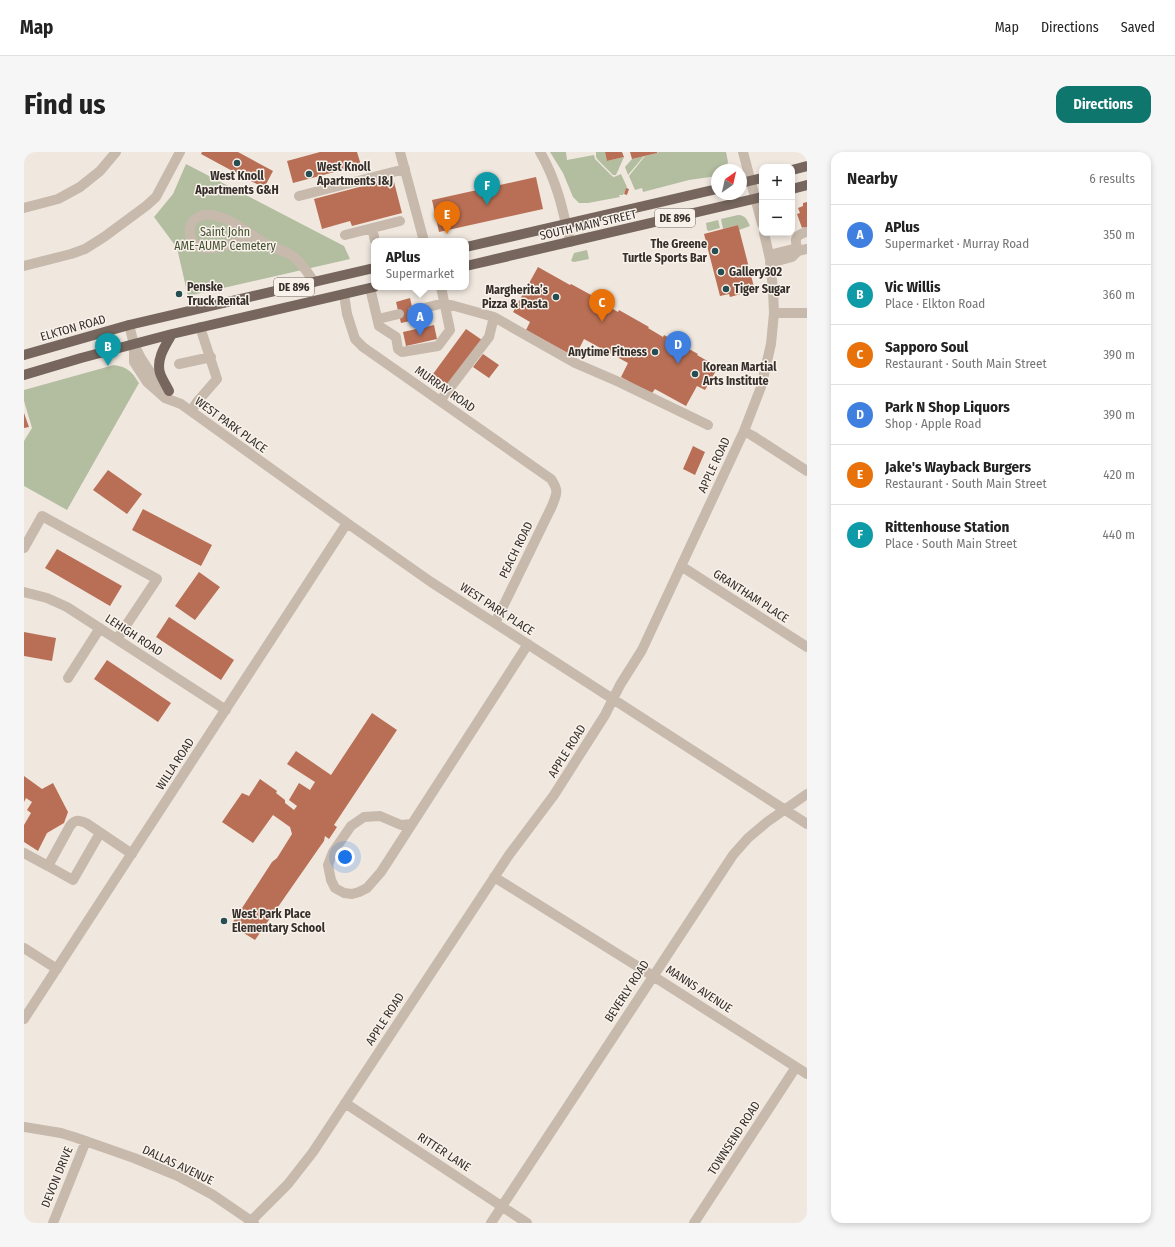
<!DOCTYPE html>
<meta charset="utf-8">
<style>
:root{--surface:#fff;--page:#f6f6f6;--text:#222;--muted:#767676;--line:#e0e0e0;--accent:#0f766e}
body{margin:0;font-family:"Fira Sans Condensed",sans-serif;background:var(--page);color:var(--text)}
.controls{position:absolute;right:12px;top:12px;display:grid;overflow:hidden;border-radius:8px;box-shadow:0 2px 6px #0003}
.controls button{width:36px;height:36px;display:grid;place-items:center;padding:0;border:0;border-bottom:1px solid var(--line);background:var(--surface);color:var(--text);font:20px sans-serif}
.compass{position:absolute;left:687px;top:12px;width:36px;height:36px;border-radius:50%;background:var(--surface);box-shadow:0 2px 6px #0003;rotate:34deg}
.you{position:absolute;left:321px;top:705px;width:14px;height:14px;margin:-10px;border:3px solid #fff;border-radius:50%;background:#1a73e8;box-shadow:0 0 0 6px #1a73e833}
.badge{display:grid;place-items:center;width:26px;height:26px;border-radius:50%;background:var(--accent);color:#fff;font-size:13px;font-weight:700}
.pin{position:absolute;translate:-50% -33px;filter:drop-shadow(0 1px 2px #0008)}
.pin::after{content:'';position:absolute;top:21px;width:14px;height:12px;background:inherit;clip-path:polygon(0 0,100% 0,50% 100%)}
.popup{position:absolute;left:347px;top:86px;width:98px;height:52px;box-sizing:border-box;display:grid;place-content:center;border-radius:8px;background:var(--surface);filter:drop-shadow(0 1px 3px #0005);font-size:13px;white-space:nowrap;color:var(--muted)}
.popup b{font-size:15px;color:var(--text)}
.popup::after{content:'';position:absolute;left:50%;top:100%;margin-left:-8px;border:8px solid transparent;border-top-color:var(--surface)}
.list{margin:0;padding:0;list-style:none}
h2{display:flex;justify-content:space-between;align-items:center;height:52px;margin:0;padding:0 16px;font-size:17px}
h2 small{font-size:13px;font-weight:400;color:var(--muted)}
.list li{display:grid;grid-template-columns:26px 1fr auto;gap:12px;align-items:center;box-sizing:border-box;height:60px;padding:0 16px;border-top:1px solid var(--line)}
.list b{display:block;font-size:15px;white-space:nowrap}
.list p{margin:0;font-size:13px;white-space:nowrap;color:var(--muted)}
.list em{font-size:13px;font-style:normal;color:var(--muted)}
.map{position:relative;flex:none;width:783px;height:1071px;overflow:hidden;border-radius:12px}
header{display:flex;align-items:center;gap:24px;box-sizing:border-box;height:56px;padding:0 20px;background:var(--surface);border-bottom:1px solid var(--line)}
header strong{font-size:19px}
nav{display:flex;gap:22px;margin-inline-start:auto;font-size:14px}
.intro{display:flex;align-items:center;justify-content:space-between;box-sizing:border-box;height:96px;padding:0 24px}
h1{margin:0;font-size:28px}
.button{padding:10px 18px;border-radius:12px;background:var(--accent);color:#fff;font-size:14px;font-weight:700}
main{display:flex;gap:24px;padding:0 24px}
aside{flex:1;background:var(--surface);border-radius:12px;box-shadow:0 2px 6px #0003}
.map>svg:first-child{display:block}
</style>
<header>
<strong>Map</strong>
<nav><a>Map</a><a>Directions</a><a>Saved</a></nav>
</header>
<div class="intro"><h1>Find us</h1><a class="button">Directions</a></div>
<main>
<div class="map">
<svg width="783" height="1071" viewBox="0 0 783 1071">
<rect width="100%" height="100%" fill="#f0e8df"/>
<path fill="#b3bda0" d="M526 0H542L543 8 570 3 571 7 588 24 590 25 597 22 603 35 599 43H595L596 45 564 51H555L549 45 539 21Z
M572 0H581L583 9 600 5 592 23H589L574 8 572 5Z
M635 0H702L704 10 701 18H693V24L665 28 619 40 618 36 611 38 605 24 621 4Z
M620 4 604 23 601 15 608 7Z
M162 12 320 94 326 107 164 144 153 96 130 65 149 42Z
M714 63C722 63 723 68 726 74L715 78 714 73 699 77 697 67Z
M694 68 696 76 685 79 683 78 682 71Z
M563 98 565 107 550 110 547 109 550 101Z
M90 213C104 215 108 220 115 231L43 358 0 334V289L8 276 0 249V238Z"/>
<path fill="#b86f55" d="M178 0H214L249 19 240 36 177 2Z
M296 0H333L337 13 269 31 263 9Z
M581 0H598L600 5 583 9Z
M606 0H633V1L608 7Z
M512 25 519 57 415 80 408 48Z
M369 26 378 61 328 74 326 69 298 77 290 47Z
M602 36 605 37 603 43 600 42Z
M783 50V84L780 75 778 76 773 62 776 61 774 56 779 54V51Z
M714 73 730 135 716 139 717 142 706 145 705 142 696 144 680 82Z
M514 115 546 133 547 132 580 150 579 151 594 160 595 158 625 175 624 176 639 185 640 183 674 202 673 203 694 215 681 238 673 234 662 254 631 237 628 241 622 239 597 225 604 211 560 187 551 205 502 178 506 170 489 160Z
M386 146 391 168 377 171 372 150Z
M410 173 413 187 382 194 379 180Z
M442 177 458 188 425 234 409 222Z
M459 202 475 213 465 226 449 215Z
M0 261 5 275 0 276Z
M669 294 681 300 671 323 659 317Z
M84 318 118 342 103 362 69 338Z
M119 357 188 393 177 414 108 378Z
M33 397 98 434 86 454 21 416Z
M175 420 196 435 171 468 151 454Z
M145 465 210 508 197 528 132 485Z
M0 480 32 486 28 509 0 504Z
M83 508 147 551 134 570 70 527Z
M348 561 373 578 310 673 313 675 305 687 301 684 300 689 295 696 231 788 207 773 248 710 253 706 268 682 266 675 249 663 229 691 198 670 218 641 225 644 236 627 253 639 252 641 261 648V651L270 658 273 654 265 648 275 631 286 638 291 630 263 612 272 599 307 623Z
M0 624 18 637 29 631 44 660 40 671 23 681 14 699 0 690V673L7 661 3 658 8 650 2 646 0 650Z"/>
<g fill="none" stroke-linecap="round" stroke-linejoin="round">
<path stroke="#c7b9ac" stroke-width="10" d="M376 0 400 89
M516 0C533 29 539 58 546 90
M719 0 738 72
M275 44 381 17
M0 56 34 47 56 35 76 19 92 0
M348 76 351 89
M321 83 376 69
M243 92C233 91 222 89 212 91 201 92 191 98 179 96 162 93 160 66 181 63 201 60 227 84 244 93 252 97 261 99 269 104 278 111 284 121 290 130
M774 99C771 89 769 84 782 80
M745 103 769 97 774 99
M746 111 768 105 774 99 783 97
M0 114 47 102 61 97 80 85 122 54 132 45 156 0
M346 136 355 174 372 185 374 197 378 200 414 194 426 178 417 135
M320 142 323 162 331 187 339 195 527 327C535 339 533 341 528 354L471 471
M389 159 420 151 470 165 551 211 595 230 684 273
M750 161H783
M354 167 375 162
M105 173C107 179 108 186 110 192 117 209 129 226 144 238
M110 192V210L123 230 141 246 157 252 323 371 407 430 783 672
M155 212 187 205
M416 249 465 185 470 165
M167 259 173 250 193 227 176 175
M720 279 729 284 783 319
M0 396 18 364 133 427 93 487
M657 414 783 495
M0 440 23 446 43 455 202 558
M44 526 76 476
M388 672 377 673 356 664 340 665 327 674 309 700 304 713 307 728 311 736 320 741 328 742 335 740 343 736 357 720 388 672 504 492
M0 701 24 714 46 674C51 667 55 668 62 671L108 702
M24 714 49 728 76 681
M470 725 629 824 783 922
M0 796 33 817
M0 867 323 371
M321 951 503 1071
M0 975 37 981 50 985 110 1006 154 1024 189 1043 230 1071
M29 1071 62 989
M225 1071 264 1032 289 1000 485 703 530 643 581 563 596 533 618 498 720 279 737 235 747 192 750 161 749 138 746 107 740 81
M467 1071 709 703 724 686 743 670 783 642
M670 1071 772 915"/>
<path stroke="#76665d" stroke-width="10" d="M768 18 783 14
M717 31 738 26
M768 37 783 33
M442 95 693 37
M442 114 738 45
M0 203 105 173 350 116
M0 223 57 206 148 182 350 135
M145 239C142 233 138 227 136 221 132 207 141 194 148 182"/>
</g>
<g fill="#244e52" stroke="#f8f2eb" stroke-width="1.5">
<circle cx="213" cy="11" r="4"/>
<circle cx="285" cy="22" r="4"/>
<circle cx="691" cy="99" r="4"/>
<circle cx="697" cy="120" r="4"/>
<circle cx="702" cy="137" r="4"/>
<circle cx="155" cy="142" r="4"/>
<circle cx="532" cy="145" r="4"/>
<circle cx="631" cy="200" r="4"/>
<circle cx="671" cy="222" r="4"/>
<circle cx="200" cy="769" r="4"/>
</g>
<g text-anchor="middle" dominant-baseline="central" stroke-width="3" stroke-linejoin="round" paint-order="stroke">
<g fill="#f8f2eb" stroke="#706964" stroke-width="1">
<rect x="631" y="57" width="40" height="18" rx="3"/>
<rect x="250" y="126" width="40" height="18" rx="3"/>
</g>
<g font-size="11" font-weight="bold" fill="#352e2a">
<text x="651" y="66">DE 896</text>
<text x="270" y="135">DE 896</text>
</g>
<g font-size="12" font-weight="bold" fill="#352e2a" stroke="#f8f2eb" text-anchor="start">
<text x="293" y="15">West Knoll<tspan x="293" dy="14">Apartments I&amp;J</tspan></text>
<text x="213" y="24" text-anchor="middle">West Knoll<tspan x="213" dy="14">Apartments G&amp;H</tspan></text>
<text x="683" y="92" text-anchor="end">The Greene<tspan x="683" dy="14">Turtle Sports Bar</tspan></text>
<text x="705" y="120">Gallery302</text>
<text x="163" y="135">Penske<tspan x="163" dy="14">Truck Rental</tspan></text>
<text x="710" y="137">Tiger Sugar</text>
<text x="524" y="138" text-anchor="end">Margherita’s<tspan x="524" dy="14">Pizza &amp; Pasta</tspan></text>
<text x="623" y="200" text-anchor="end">Anytime Fitness</text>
<text x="679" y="215">Korean Martial<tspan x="679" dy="14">Arts Institute</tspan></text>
<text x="208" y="762">West Park Place<tspan x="208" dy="14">Elementary School</tspan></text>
</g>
<g font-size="12" fill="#352e2a" stroke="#f8f2eb">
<text transform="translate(564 73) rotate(-13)">SOUTH MAIN STREET</text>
<text transform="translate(49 176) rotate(-16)">ELKTON ROAD</text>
<text transform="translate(421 237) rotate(35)">MURRAY ROAD</text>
<text transform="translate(207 273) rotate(36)">WEST PARK PLACE</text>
<text transform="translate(690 313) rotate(-65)">APPLE ROAD</text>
<text transform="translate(492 398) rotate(-64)">PEACH ROAD</text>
<text transform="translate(727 444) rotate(33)">GRANTHAM PLACE</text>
<text transform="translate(473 457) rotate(33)">WEST PARK PLACE</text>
<text transform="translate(110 483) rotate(33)">LEHIGH ROAD</text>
<text transform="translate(543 599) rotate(-58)">APPLE ROAD</text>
<text transform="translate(151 612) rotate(-57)">WILLA ROAD</text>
<text transform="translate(675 837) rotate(33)">MANNS AVENUE</text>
<text transform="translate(603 839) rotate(-57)">BEVERLY ROAD</text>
<text transform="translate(361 867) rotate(-57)">APPLE ROAD</text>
<text transform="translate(710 986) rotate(-57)">TOWNSEND ROAD</text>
<text transform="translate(420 1000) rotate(33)">RITTER LANE</text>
<text transform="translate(154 1013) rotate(25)">DALLAS AVENUE</text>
<text transform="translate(33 1025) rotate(-68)">DEVON DRIVE</text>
</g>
<g font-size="12" fill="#445131" stroke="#f8f2eb">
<text x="201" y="80">Saint John<tspan x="201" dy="14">AME-AUMP Cemetery</tspan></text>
</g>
</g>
</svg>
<div class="controls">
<button>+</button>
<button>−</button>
</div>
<svg class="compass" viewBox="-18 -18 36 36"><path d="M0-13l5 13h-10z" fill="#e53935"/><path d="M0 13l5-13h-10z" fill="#767676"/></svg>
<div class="you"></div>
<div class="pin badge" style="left:396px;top:184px;background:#3f7fe0">A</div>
<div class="popup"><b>APlus</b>Supermarket</div>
<div class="pin badge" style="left:84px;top:214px;background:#0f9aa8">B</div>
<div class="pin badge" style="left:578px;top:170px;background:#e8710a">C</div>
<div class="pin badge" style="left:654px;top:212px;background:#3f7fe0">D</div>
<div class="pin badge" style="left:423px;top:82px;background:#e8710a">E</div>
<div class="pin badge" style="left:463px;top:53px;background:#0f9aa8">F</div>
</div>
<aside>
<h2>Nearby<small>6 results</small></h2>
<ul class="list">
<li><span class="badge" style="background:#3f7fe0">A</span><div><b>APlus</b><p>Supermarket · Murray Road</p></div><em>350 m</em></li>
<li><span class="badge" style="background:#0f9aa8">B</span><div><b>Vic Willis</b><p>Place · Elkton Road</p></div><em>360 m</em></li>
<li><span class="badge" style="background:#e8710a">C</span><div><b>Sapporo Soul</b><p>Restaurant · South Main Street</p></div><em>390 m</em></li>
<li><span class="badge" style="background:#3f7fe0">D</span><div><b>Park N Shop Liquors</b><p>Shop · Apple Road</p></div><em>390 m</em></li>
<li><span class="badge" style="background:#e8710a">E</span><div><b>Jake's Wayback Burgers</b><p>Restaurant · South Main Street</p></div><em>420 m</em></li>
<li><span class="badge" style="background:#0f9aa8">F</span><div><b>Rittenhouse Station</b><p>Place · South Main Street</p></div><em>440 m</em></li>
</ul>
</aside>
</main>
